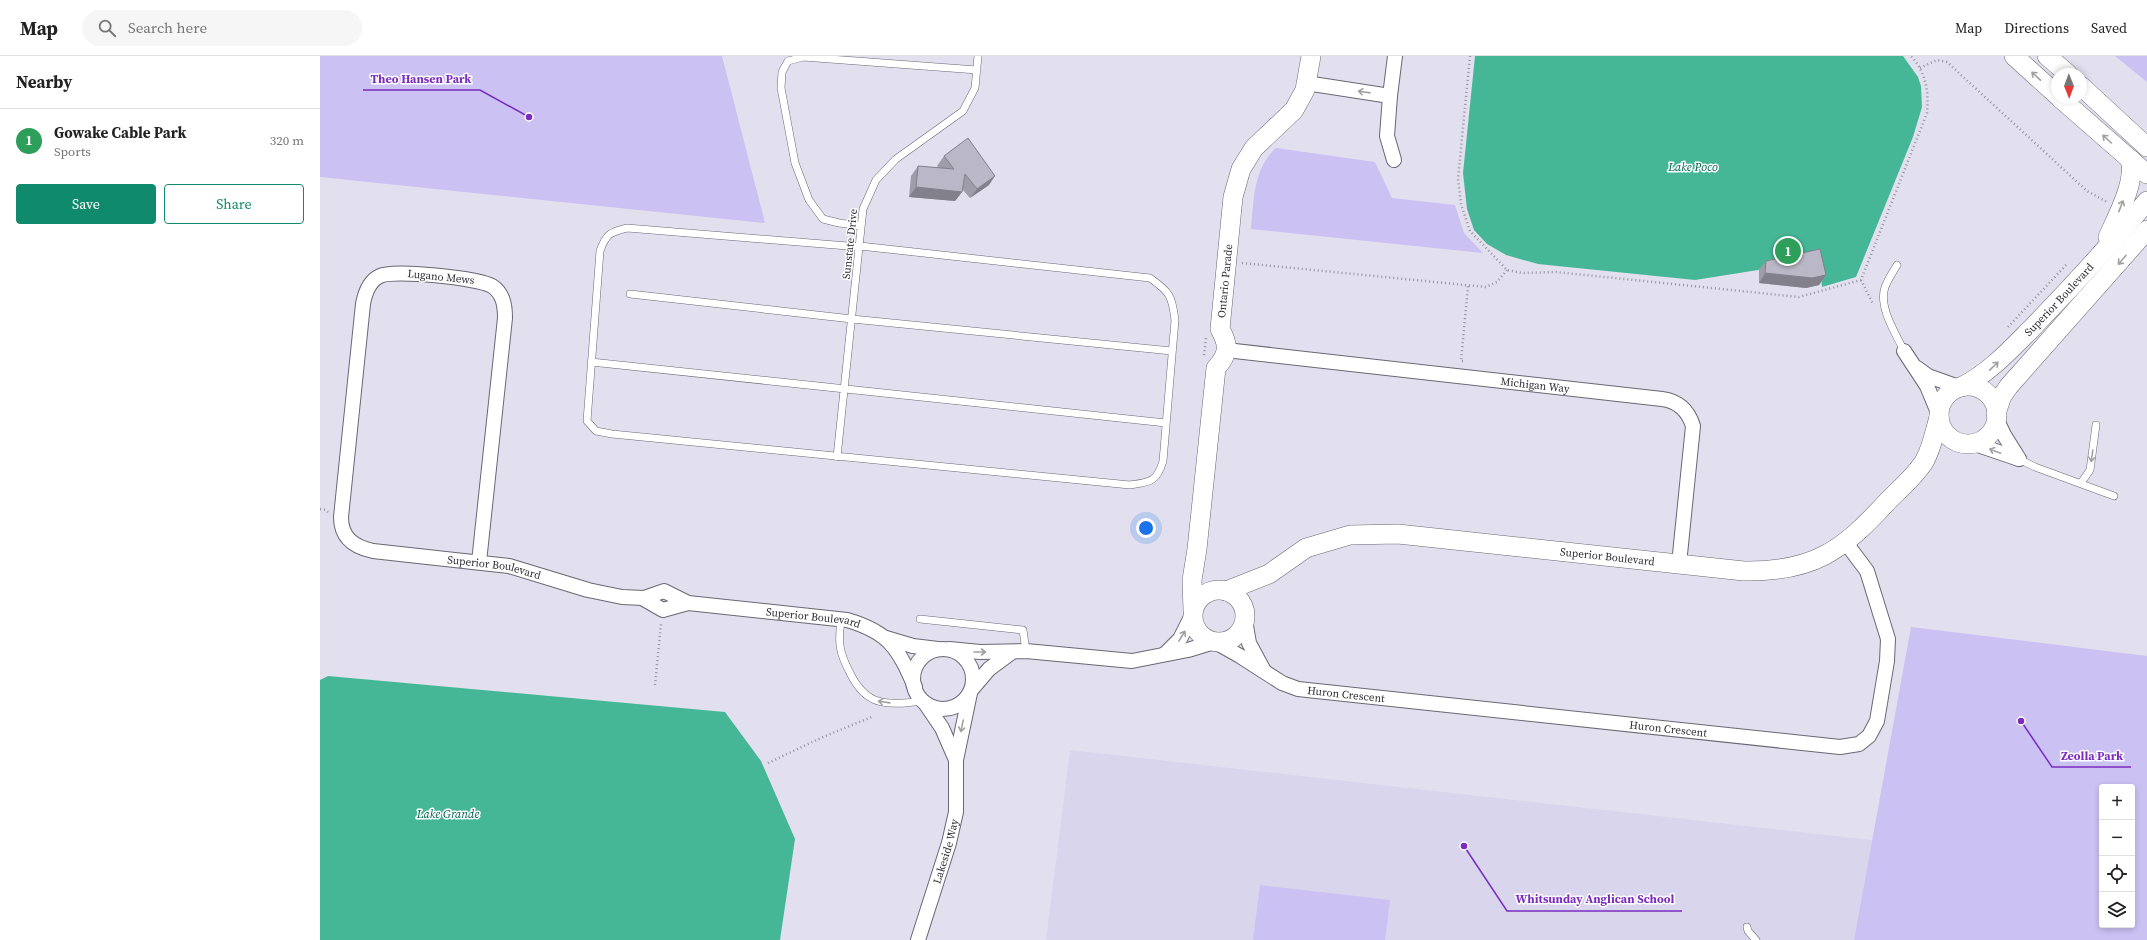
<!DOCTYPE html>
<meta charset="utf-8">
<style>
:root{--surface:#fff;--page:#f6f6f6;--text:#222;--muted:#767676;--line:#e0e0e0;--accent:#108a6d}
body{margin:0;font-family:"Source Serif 4",serif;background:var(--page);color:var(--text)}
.controls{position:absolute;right:12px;bottom:12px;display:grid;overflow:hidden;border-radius:4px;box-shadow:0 2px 6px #0003}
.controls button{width:36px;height:36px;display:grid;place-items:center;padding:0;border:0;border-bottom:1px solid var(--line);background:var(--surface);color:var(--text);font:20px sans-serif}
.compass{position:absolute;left:1731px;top:12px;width:36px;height:36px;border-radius:50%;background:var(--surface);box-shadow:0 2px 6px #0003;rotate:179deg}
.you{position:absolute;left:826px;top:472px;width:14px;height:14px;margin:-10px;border:3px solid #fff;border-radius:50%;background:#1a73e8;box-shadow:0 0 0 6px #1a73e833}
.badge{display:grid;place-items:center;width:26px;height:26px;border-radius:50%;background:var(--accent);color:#fff;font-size:13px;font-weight:700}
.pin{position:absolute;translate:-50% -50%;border:2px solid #fff;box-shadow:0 1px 4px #0006}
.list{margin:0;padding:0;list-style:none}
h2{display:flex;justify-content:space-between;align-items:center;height:52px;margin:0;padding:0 16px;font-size:17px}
h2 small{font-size:13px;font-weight:400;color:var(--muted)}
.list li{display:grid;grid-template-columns:26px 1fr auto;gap:12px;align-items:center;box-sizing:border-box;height:64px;padding:0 16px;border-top:1px solid var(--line)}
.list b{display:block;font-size:15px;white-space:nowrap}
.list p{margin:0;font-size:13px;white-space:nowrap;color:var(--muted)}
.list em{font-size:13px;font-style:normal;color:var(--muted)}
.actions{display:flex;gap:8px;padding:12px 16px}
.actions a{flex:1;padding:9px 0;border:1px solid var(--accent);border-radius:4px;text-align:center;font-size:14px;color:var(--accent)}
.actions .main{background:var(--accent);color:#fff}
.icon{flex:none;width:22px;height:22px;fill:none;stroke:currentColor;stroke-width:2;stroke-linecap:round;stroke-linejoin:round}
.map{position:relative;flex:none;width:1827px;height:884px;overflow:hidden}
header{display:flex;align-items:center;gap:24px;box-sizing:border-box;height:56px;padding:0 20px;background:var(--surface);border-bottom:1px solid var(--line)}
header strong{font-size:19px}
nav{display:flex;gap:22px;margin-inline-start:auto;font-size:14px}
.search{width:280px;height:36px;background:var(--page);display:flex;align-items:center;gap:10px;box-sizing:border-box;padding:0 14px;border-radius:22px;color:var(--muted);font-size:15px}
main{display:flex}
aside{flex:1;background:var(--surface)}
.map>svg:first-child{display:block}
</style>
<header>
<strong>Map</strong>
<div class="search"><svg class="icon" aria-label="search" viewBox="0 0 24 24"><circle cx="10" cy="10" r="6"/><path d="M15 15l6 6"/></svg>Search here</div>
<nav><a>Map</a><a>Directions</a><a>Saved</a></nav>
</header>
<main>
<aside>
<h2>Nearby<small></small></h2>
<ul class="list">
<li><span class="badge" style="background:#2e9e5b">1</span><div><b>Gowake Cable Park</b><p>Sports</p></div><em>320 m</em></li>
</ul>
<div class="actions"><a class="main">Save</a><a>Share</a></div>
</aside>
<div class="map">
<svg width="1827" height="884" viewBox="0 0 1827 884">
<rect width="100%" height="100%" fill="#e2e0ef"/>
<path fill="#d9d5ec" d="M750 694 1552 784 1534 884H726Z"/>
<path fill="#cbc1f3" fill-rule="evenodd" d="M0 0H402L445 167 0 121Z
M1795 0H1827V26Z
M956 92 1055 106 1072 142 1135 149 1144 177 1163 197 931 173C934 144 933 113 956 92Z
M1591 571 1827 600V884H1534ZM1782 731H1812V869H1782Z
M940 829 1070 844 1065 884H933Z"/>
<path fill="#46b796" d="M1155 0H1583L1598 21 1601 30 1602 51 1593 81 1536 221 1502 231 1500 208 1494 201 1438 214 1375 224 1218 208 1186 199 1167 188 1154 174 1147 153 1143 117Z
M8 620 405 656 441 705 475 783 460 884H0V624Z"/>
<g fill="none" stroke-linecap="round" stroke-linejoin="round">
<g stroke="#696774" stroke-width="8">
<path id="lane" d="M541 170 519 167 503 163 489 144 475 107 461 32 462 16 468 5 483 1 657 14
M540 190 830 222C850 236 852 240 855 264L843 405C837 426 830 426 810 429L292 378 276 375 267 365 280 195C286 178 290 176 307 172L540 191
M1577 209C1573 216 1568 223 1565 231 1558 251 1576 278 1584 295
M310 238 532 263 852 295
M271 306 846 367
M517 401 543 153 556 124 576 103 643 55 655 32 658 0
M1699 403 1715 411 1794 440
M1761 427 1770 414 1776 369
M521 563C518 587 519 596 530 617 547 652 568 649 603 645
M600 563 703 574 706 595
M1427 871 1428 875 1436 884"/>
</g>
<g stroke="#696774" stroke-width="16">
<g id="street">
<path d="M986 27 1070 40 1075 0"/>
<path d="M1070 40 1067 80 1074 104"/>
<path id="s1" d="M906 294 1342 343C1358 345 1368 354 1373 370L1359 508"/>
<path d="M1584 295 1607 330 1619 359"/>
<path d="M1597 312 1608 320 1639 331"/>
<path d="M1676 362 1684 379 1699 403"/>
<path d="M1652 387 1699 403"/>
<path id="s2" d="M159 506 185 262C185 249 183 237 172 230 159 222 72 213 60 220 49 225 45 237 43 248L21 461C21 482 34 491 53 495L189 510 268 534 302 541 324 542 344 535 368 547 527 564C569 576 578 592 595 631"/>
<path d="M322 542 343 554 368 547"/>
<path d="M925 564 929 587 943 613"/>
<path d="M566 582 593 590 618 593"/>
<path id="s3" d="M895 586 920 600 962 627 978 633 1520 691 1539 688 1549 680 1557 665 1567 605 1568 583 1547 515 1526 487"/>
<path d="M629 593 660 596 706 595 812 605 868 594 894 586"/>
<circle cx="623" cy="623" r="30"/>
<path d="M845 598 860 583 873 557"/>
<path d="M652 633 669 613 692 596"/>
<path d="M605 647 622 672 636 704"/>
<path id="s4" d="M598 884 629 787 636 756V704L650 637"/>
</g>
</g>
<g stroke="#696774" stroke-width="20">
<g id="secondary">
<path d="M1694 0 1737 39"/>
<path d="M1727 0 1748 18"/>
<path d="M1761 30 1827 91"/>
<path d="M1740 42 1827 118"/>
<path d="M1788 181C1797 161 1817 124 1810 103"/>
<circle cx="1648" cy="359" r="29"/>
<path id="s5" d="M1641 331C1669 317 1689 295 1711 273 1751 232 1790 189 1827 145"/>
<path d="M1676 357 1682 340 1689 330 1827 174"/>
<circle cx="899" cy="560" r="26"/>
<path id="s6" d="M906 535 949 518 986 492 1030 479 1078 478 1424 515C1492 516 1521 496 1566 447 1578 434 1596 420 1605 404 1612 391 1615 375 1619 361"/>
<path id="s7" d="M873 555 872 524 877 493 896 312C909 298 909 289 900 273L913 141 921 113 934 92 974 54 985 34 991 0"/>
</g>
</g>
<path stroke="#93929d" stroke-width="2.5" stroke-dasharray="1 3" stroke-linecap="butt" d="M1150 0 1138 123 1141 148 1150 175 1187 214 1202 217 1236 216 1479 241 1541 224 1607 57C1609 36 1606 16 1591 0
M1600 12 1617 4 1627 6 1767 135 1787 146
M922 207 1166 231 1177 226 1187 214
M1541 224 1553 248
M1688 271 1747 208
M884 299 886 282
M1143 305H1141L1148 230
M0 453 6 454 8 456
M335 629 341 568
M448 707 503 681 554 660"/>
<use href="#lane" stroke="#fff" stroke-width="7"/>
<use href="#street" stroke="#fff" stroke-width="14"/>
<use href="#secondary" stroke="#fff" stroke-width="19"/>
</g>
<path fill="#a09daa" d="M624 100 669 129 650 142 642 133V136L635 145 589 141 591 120 598 110 619 112 617 110Z
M1446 205 1506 219 1499 229 1486 232 1439 227V214Z"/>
<path fill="#82808b" d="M675 120 669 129 650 142 657 133Z
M596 131 642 136 635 145 589 141Z
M1445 217 1506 219 1499 229 1486 232 1439 227Z"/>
<path fill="#bab7c6" stroke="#82808b" d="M648 82 675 120 657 133 645 118 642 136 596 131 598 110 634 113 624 100Z
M1500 193 1506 219 1492 222 1445 217 1446 205Z"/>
<defs><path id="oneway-shaft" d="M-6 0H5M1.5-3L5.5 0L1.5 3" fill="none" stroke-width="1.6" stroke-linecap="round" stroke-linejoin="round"/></defs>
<g stroke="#a1a0a3">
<use href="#oneway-shaft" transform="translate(1716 20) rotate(-137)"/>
<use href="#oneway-shaft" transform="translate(1044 36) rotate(-172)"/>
<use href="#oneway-shaft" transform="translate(1787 83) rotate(-138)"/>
<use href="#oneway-shaft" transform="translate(1801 150) rotate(-69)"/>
<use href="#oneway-shaft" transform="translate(1802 204) rotate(131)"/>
<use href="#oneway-shaft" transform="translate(1674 310) rotate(-44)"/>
<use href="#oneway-shaft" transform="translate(1675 395) rotate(-159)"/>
<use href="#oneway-shaft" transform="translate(1772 400) rotate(98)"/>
<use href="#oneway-shaft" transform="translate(862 580) rotate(-58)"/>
<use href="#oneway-shaft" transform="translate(660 596)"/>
<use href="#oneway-shaft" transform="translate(564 646) rotate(-172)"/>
<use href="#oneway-shaft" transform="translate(642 670) rotate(102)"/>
</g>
<g text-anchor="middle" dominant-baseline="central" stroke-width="3" stroke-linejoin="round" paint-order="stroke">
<g font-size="11" fill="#2e2d33" stroke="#fff">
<text transform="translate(530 188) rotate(-84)">Sunstate Drive</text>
<text transform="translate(121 221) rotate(6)">Lugano Mews</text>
<text stroke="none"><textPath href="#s7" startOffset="336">Ontario Parade</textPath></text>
<text stroke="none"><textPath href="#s5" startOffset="132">Superior Boulevard</textPath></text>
<text stroke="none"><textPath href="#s1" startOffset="311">Michigan Way</textPath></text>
<text stroke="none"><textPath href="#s6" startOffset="396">Superior Boulevard</textPath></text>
<text stroke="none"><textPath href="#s2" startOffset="817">Superior Boulevard</textPath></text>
<text stroke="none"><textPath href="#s2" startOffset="1145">Superior Boulevard</textPath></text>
<text stroke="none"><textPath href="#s3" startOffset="144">Huron Crescent</textPath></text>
<text stroke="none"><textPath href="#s3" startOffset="468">Huron Crescent</textPath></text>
<text stroke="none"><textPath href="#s4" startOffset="93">Lakeside Way</textPath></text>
</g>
<g font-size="12" font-style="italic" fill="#00614b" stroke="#fff">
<text x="1373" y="111">Lake Poco</text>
<text x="128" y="758">Lake Grande</text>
</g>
</g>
<path fill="none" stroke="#7b2cbf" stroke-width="1.5" d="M209 61L160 34H43M1701 665L1732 711H1811M1144 790L1187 855H1362"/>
<g fill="#7b2cbf" stroke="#fff" stroke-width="1.5">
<circle cx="209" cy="61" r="4"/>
<circle cx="1701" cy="665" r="4"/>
<circle cx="1144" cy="790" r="4"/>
</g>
<g font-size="12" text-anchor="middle" font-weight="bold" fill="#7b2cbf" stroke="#fff" stroke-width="3" stroke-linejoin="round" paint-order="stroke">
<text x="101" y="27">Theo Hansen Park</text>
<text x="1772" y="704">Zeolla Park</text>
<text x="1275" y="847">Whitsunday Anglican School</text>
</g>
</svg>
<div class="controls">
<button>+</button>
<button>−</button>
<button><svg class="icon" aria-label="locate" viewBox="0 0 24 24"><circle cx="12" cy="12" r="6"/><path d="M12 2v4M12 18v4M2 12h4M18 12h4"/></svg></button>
<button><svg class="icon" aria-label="layers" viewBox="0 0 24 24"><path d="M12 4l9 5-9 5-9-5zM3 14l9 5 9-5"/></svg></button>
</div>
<svg class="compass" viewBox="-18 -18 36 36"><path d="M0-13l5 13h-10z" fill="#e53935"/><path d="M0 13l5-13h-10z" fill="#767676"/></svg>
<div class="you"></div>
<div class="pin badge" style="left:1468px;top:195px;background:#2e9e5b">1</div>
</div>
</main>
